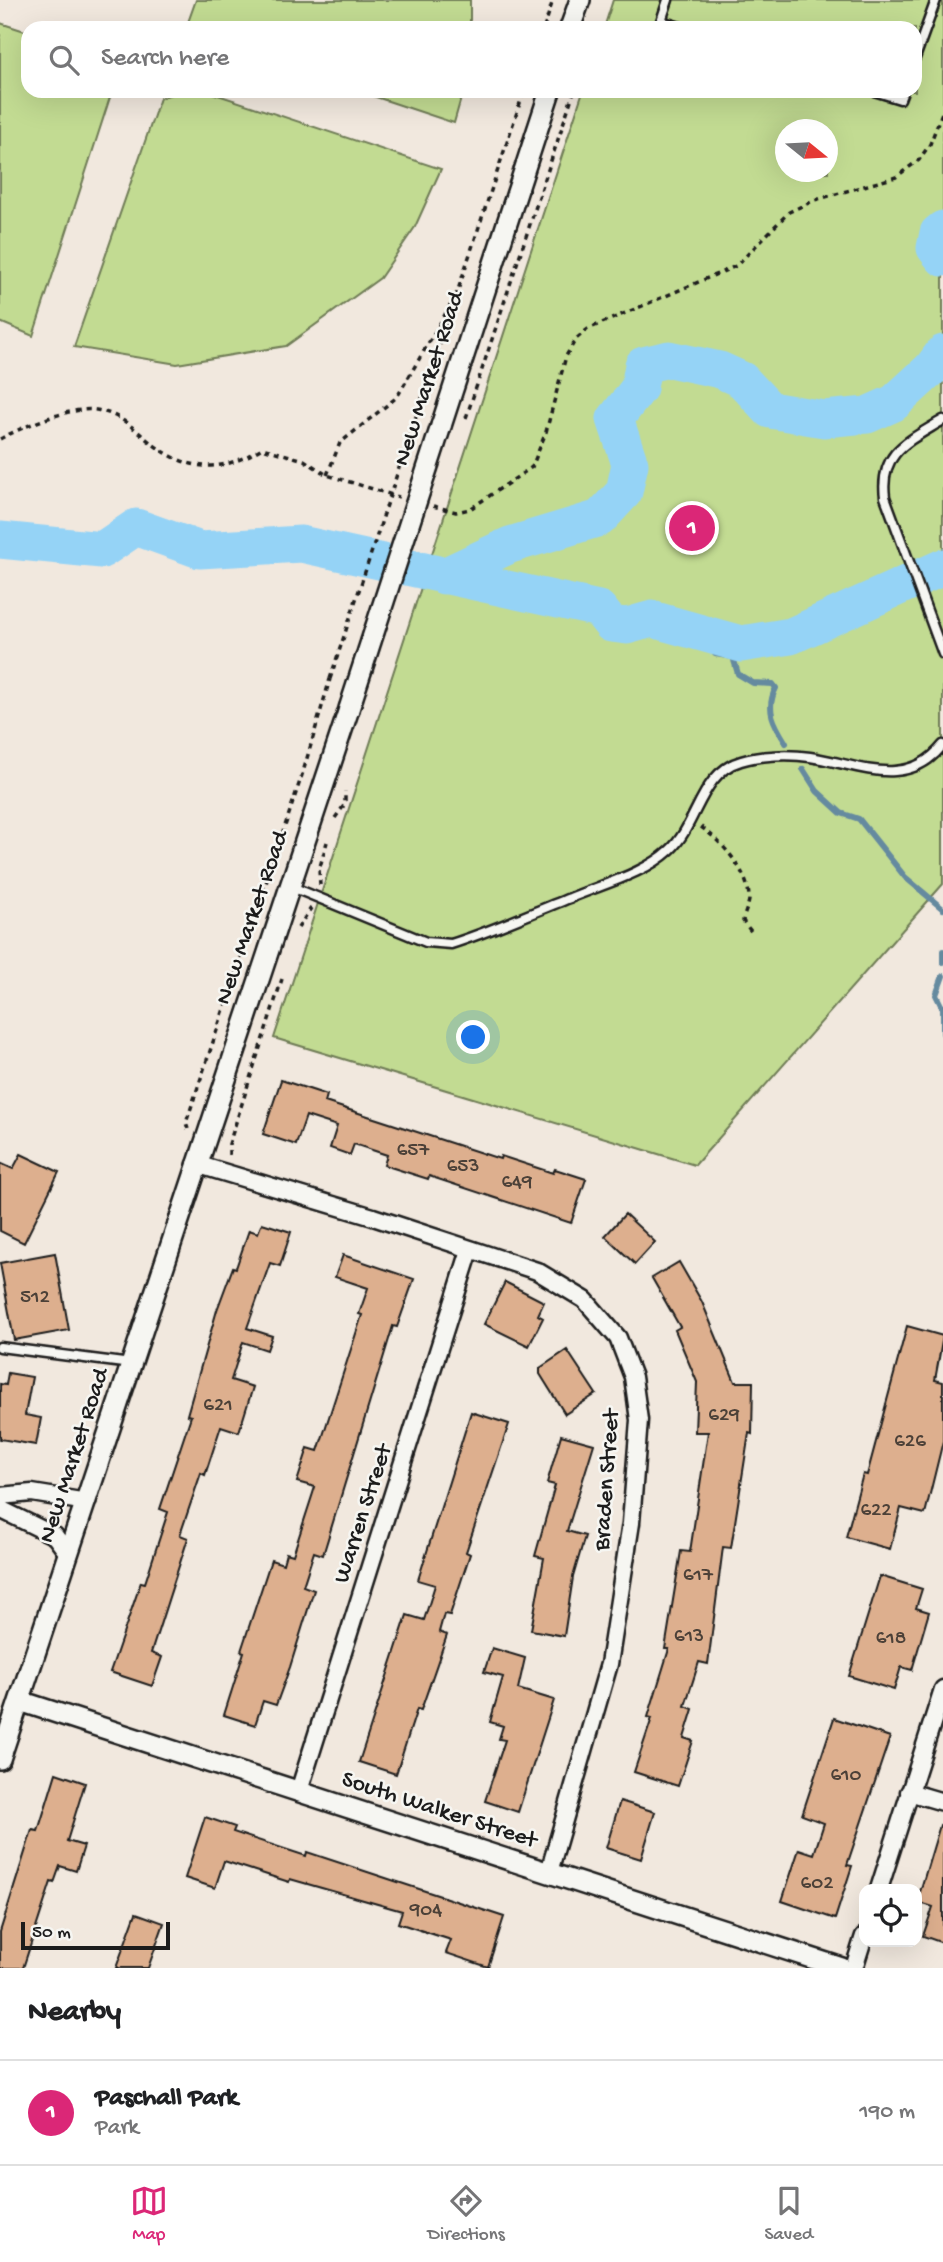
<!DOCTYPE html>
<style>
:root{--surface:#fff;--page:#f6f6f6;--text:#202124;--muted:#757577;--line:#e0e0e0;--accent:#db2777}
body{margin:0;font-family:"Gochi Hand",sans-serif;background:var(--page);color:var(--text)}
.controls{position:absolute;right:21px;bottom:21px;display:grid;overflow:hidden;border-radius:14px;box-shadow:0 7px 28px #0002}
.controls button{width:63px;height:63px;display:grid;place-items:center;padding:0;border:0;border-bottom:2px solid var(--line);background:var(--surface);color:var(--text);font:35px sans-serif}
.compass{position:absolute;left:775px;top:119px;width:63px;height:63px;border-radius:50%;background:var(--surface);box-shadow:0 7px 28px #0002;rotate:108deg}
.scale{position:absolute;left:21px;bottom:18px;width:149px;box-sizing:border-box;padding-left:7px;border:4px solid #1c1c1c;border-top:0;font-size:19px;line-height:24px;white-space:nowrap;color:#1c1c1c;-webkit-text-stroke:5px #f6f6f2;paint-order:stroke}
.you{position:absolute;left:474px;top:1038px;width:24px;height:24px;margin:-18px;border:5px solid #fff;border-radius:50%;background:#1a73e8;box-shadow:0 0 0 10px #1a73e833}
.badge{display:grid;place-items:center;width:46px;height:46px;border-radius:50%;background:var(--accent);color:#fff;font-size:23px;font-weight:700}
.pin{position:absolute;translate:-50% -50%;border:4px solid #fff;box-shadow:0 2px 7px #0006}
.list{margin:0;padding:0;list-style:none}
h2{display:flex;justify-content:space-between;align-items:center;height:91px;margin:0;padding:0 28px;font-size:30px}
h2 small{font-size:23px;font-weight:400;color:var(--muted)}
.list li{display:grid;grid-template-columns:46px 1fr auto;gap:21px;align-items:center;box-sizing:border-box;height:105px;padding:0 28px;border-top:2px solid var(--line)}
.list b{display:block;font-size:26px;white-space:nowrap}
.list p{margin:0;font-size:23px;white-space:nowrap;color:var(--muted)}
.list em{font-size:23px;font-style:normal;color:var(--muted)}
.icon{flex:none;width:38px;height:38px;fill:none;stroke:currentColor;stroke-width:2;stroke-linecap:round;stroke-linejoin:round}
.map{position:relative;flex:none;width:943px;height:1968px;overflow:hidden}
.search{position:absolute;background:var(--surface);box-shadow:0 7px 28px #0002;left:21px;right:21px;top:21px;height:77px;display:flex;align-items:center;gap:18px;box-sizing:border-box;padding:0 24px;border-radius:21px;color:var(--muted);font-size:26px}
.sheet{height:196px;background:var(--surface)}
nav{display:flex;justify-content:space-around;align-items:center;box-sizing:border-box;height:98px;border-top:2px solid var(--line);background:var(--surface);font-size:19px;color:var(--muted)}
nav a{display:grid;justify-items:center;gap:4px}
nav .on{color:var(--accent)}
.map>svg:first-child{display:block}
</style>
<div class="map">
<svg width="943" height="1968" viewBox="0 0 943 1968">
<rect width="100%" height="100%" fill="#f1e8de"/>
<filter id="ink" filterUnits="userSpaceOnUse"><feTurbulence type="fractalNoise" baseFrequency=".0143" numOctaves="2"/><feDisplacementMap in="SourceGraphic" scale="14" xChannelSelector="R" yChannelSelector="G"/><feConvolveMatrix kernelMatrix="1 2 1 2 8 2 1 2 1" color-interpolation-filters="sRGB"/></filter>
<g filter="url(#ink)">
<path fill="#c2db92" stroke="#6f7c57" stroke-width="2" fill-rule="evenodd" d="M196 0H470V28H186Z
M613 0H943V884L695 1165 274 1038 583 91H915V28H604ZM786 130H828V172H786Z
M0 23 28 32V91H112L33 336 0 322Z
M180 91H206L441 169 415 227 380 278 286 346 177 364 74 347 160 98Z
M358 91H463L454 123Z"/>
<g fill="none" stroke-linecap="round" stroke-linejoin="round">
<path stroke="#658a9f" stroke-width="6" d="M705 634 715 654 733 657 738 674 753 683 773 684 776 688C765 709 774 724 786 743
M803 769 817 791 841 813 859 819 905 877 943 909
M943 951V962
M943 976 936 995 943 1009V1033"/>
<path stroke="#95d3f6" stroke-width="37" d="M943 229 938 233 935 248 943 258
M0 540 102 550 136 527 200 550 301 544 599 609 611 624 627 626 652 619 741 644 791 636 943 567
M444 576 510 545 600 518 624 492 630 464 615 419 639 388 643 365 669 359 720 370 742 380 770 410 824 419 867 415 894 403 932 368 943 353"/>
</g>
<path fill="#ddaf8e" stroke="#1c1c1c" stroke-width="2" d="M281 1080 327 1095 325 1102 500 1159 501 1156 553 1173 555 1169 586 1179 571 1223 429 1176 428 1179 384 1165 387 1155 354 1144 350 1155 330 1148 337 1126 306 1116 296 1145 263 1134Z
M21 1154 59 1172 24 1243 0 1231V1163L13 1169Z
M625 1214 655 1242 635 1264 605 1236Z
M262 1223 291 1232 280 1266 270 1263 247 1328 272 1336 267 1350 243 1342 231 1380 253 1387 239 1432 221 1426 205 1475 201 1473 180 1535 188 1538 151 1653 162 1657 152 1686 110 1672 141 1582 145 1583 168 1512 160 1509 191 1416 187 1415 217 1310 233 1267 236 1268 249 1230 258 1233Z
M55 1253 69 1330 14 1340 0 1263Z
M343 1255 414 1279 397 1327 393 1326 323 1555 314 1552 303 1586 314 1590 290 1667 276 1705 263 1701 255 1725 224 1715 244 1652 241 1651 271 1560 283 1564 286 1553 293 1555 315 1487 297 1482 308 1448 318 1451 362 1315 359 1314 368 1288 335 1277Z
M679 1262 702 1302 735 1382H753L752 1434 749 1433 731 1548 723 1547 708 1664 699 1662 685 1706 693 1709 684 1738 693 1741 678 1786 634 1772 652 1718 648 1717 669 1649H665L681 1551 690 1552 708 1432H695L697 1382 675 1330 680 1327 652 1278Z
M505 1282 544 1302 538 1315 543 1318 529 1346 484 1324Z
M907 1326 943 1336 935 1380 943 1382V1441L925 1514 901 1508 890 1549 846 1537 863 1474 867 1475Z
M567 1350 596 1394 565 1414 540 1374V1368Z
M8 1373 32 1377 25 1415 41 1418 36 1445 0 1439V1384L6 1385Z
M471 1412 509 1424 466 1552 470 1554 450 1615 444 1614 439 1632 447 1635 421 1710 417 1709 396 1774 359 1762 407 1615 424 1620 435 1585 418 1580Z
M561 1435 594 1444 567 1531 585 1536 573 1577 564 1636 531 1630 544 1558 535 1556 555 1485 547 1483Z
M880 1576 922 1589 916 1608 929 1612 912 1670 901 1667 894 1690 849 1676Z
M492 1648 525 1658 518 1689 554 1700 518 1812 485 1801 505 1740 499 1739 503 1726 490 1722 503 1677 484 1672Z
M834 1718 890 1737 847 1865 852 1866 835 1919 782 1901 799 1849 814 1854 824 1823 802 1815Z
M56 1773 85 1783 67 1841 84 1846 76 1871 60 1866 54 1883 51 1882 23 1968H0V1932L32 1830 38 1831Z
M620 1801 655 1812 641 1859 606 1848Z
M205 1817 235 1827 233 1832 306 1856 307 1852 504 1917 488 1967 446 1953 451 1940 398 1923 402 1911 290 1879 289 1882 224 1861 215 1888 185 1878Z
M940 1825 943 1826V1943L923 1936 933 1907 917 1902Z
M136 1913 164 1923 148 1968H116Z"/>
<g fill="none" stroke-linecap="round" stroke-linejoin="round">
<g stroke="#1c1c1c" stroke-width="13">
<path id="service" d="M668 0 661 21 683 28
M915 58 936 0
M874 91 900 99 903 91
M943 420C909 441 879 452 885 497L943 654
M292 887 426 942 451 944C492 931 531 913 570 898 603 884 644 874 670 850 698 824 700 773 741 761 761 755 789 754 810 757 857 764 906 791 943 745
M0 1347 131 1364"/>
</g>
<g stroke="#1c1c1c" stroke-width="21">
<path id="minor" d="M196 1164 373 1217 537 1271 585 1300 618 1338 633 1377 639 1420 631 1523 609 1664 549 1872
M0 1496 32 1493 87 1502
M0 1509 55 1536 69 1555
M299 1791 470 1250
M909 1792 943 1802
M879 1889 943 1689
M854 1968 864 1936"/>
</g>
<g stroke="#1c1c1c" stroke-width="24">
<path id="tertiary" d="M570 28 580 0
M441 426 550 91
M20 1701 842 1968
M0 1759 349 709"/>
</g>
<path stroke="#1c1c1c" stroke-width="3.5" stroke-dasharray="5 5" stroke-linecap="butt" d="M544 28 553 0
M466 418 574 91
M0 439C22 427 71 406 96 410 120 414 132 427 150 442 190 473 221 473 262 448L304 460 327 475 399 497
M399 468 524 91
M327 475 340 443 397 397 450 306H455
M433 506 456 512 470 509 532 467 546 432 566 356 576 339 588 329 736 266 789 212 815 200 896 177 919 160 930 144 943 110
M335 818 345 804V791
M701 827C721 841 750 872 749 900 748 907 744 914 743 921L753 934
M320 885 319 870 327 842
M298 928 311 908
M188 1129 186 1123 303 772 330 679
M229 1155V1144L282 979"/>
<use href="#service" stroke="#f6f6f2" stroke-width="8"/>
<use href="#minor" stroke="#f6f6f2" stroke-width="16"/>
<use href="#tertiary" stroke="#f6f6f2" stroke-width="19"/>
<g stroke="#1c1c1c" stroke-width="24" stroke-linecap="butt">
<path id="tertiary-bridge" d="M349 709 441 426"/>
</g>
<path stroke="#1c1c1c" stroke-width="3.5" stroke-dasharray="5 5" stroke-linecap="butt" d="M330 679 399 468"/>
<use href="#tertiary-bridge" stroke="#f6f6f2" stroke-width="19"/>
</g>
</g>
<g text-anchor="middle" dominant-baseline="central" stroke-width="5" stroke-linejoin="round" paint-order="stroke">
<g font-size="21" fill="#4c4138">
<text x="413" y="1151">657</text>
<text x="463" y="1167">653</text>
<text x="517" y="1183">649</text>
<text x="35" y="1298">512</text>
<text x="218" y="1406">621</text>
<text x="724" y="1416">629</text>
<text x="910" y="1442">626</text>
<text x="876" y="1511">622</text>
<text x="698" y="1576">617</text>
<text x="689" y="1637">613</text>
<text x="891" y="1639">618</text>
<text x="846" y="1776">610</text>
<text x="817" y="1884">602</text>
<text x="426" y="1911">904</text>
</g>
<g font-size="24" fill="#1c1c1c" stroke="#f6f6f2">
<text transform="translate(430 379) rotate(-72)">New Market Road</text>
<text transform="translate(253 918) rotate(-71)">New Market Road</text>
<text transform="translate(75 1456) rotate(-72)">New Market Road</text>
<text transform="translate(608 1480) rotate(-86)">Braden Street</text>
<text transform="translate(364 1514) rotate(-72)">Warren Street</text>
<text transform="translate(439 1811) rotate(18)">South Walker Street</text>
</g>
</g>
</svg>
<div class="controls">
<button><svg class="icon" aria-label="locate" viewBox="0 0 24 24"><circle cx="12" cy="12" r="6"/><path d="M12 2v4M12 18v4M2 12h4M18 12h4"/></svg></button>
</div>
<svg class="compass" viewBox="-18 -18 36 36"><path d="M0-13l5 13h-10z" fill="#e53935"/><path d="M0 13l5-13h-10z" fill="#757577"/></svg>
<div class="scale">50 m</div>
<div class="you"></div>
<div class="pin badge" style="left:692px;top:528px">1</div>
<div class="search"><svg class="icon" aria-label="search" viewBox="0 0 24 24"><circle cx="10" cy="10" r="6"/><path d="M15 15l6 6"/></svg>Search here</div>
</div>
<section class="sheet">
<h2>Nearby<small></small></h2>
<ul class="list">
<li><span class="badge">1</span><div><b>Paschall Park</b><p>Park</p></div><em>190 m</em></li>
</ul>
</section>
<nav>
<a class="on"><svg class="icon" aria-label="map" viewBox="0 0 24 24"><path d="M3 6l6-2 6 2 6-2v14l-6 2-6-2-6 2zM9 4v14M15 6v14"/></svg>Map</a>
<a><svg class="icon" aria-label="directions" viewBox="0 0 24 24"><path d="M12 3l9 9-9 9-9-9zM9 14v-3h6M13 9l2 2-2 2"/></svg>Directions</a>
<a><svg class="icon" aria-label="saved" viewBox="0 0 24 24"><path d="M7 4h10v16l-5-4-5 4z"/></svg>Saved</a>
</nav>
